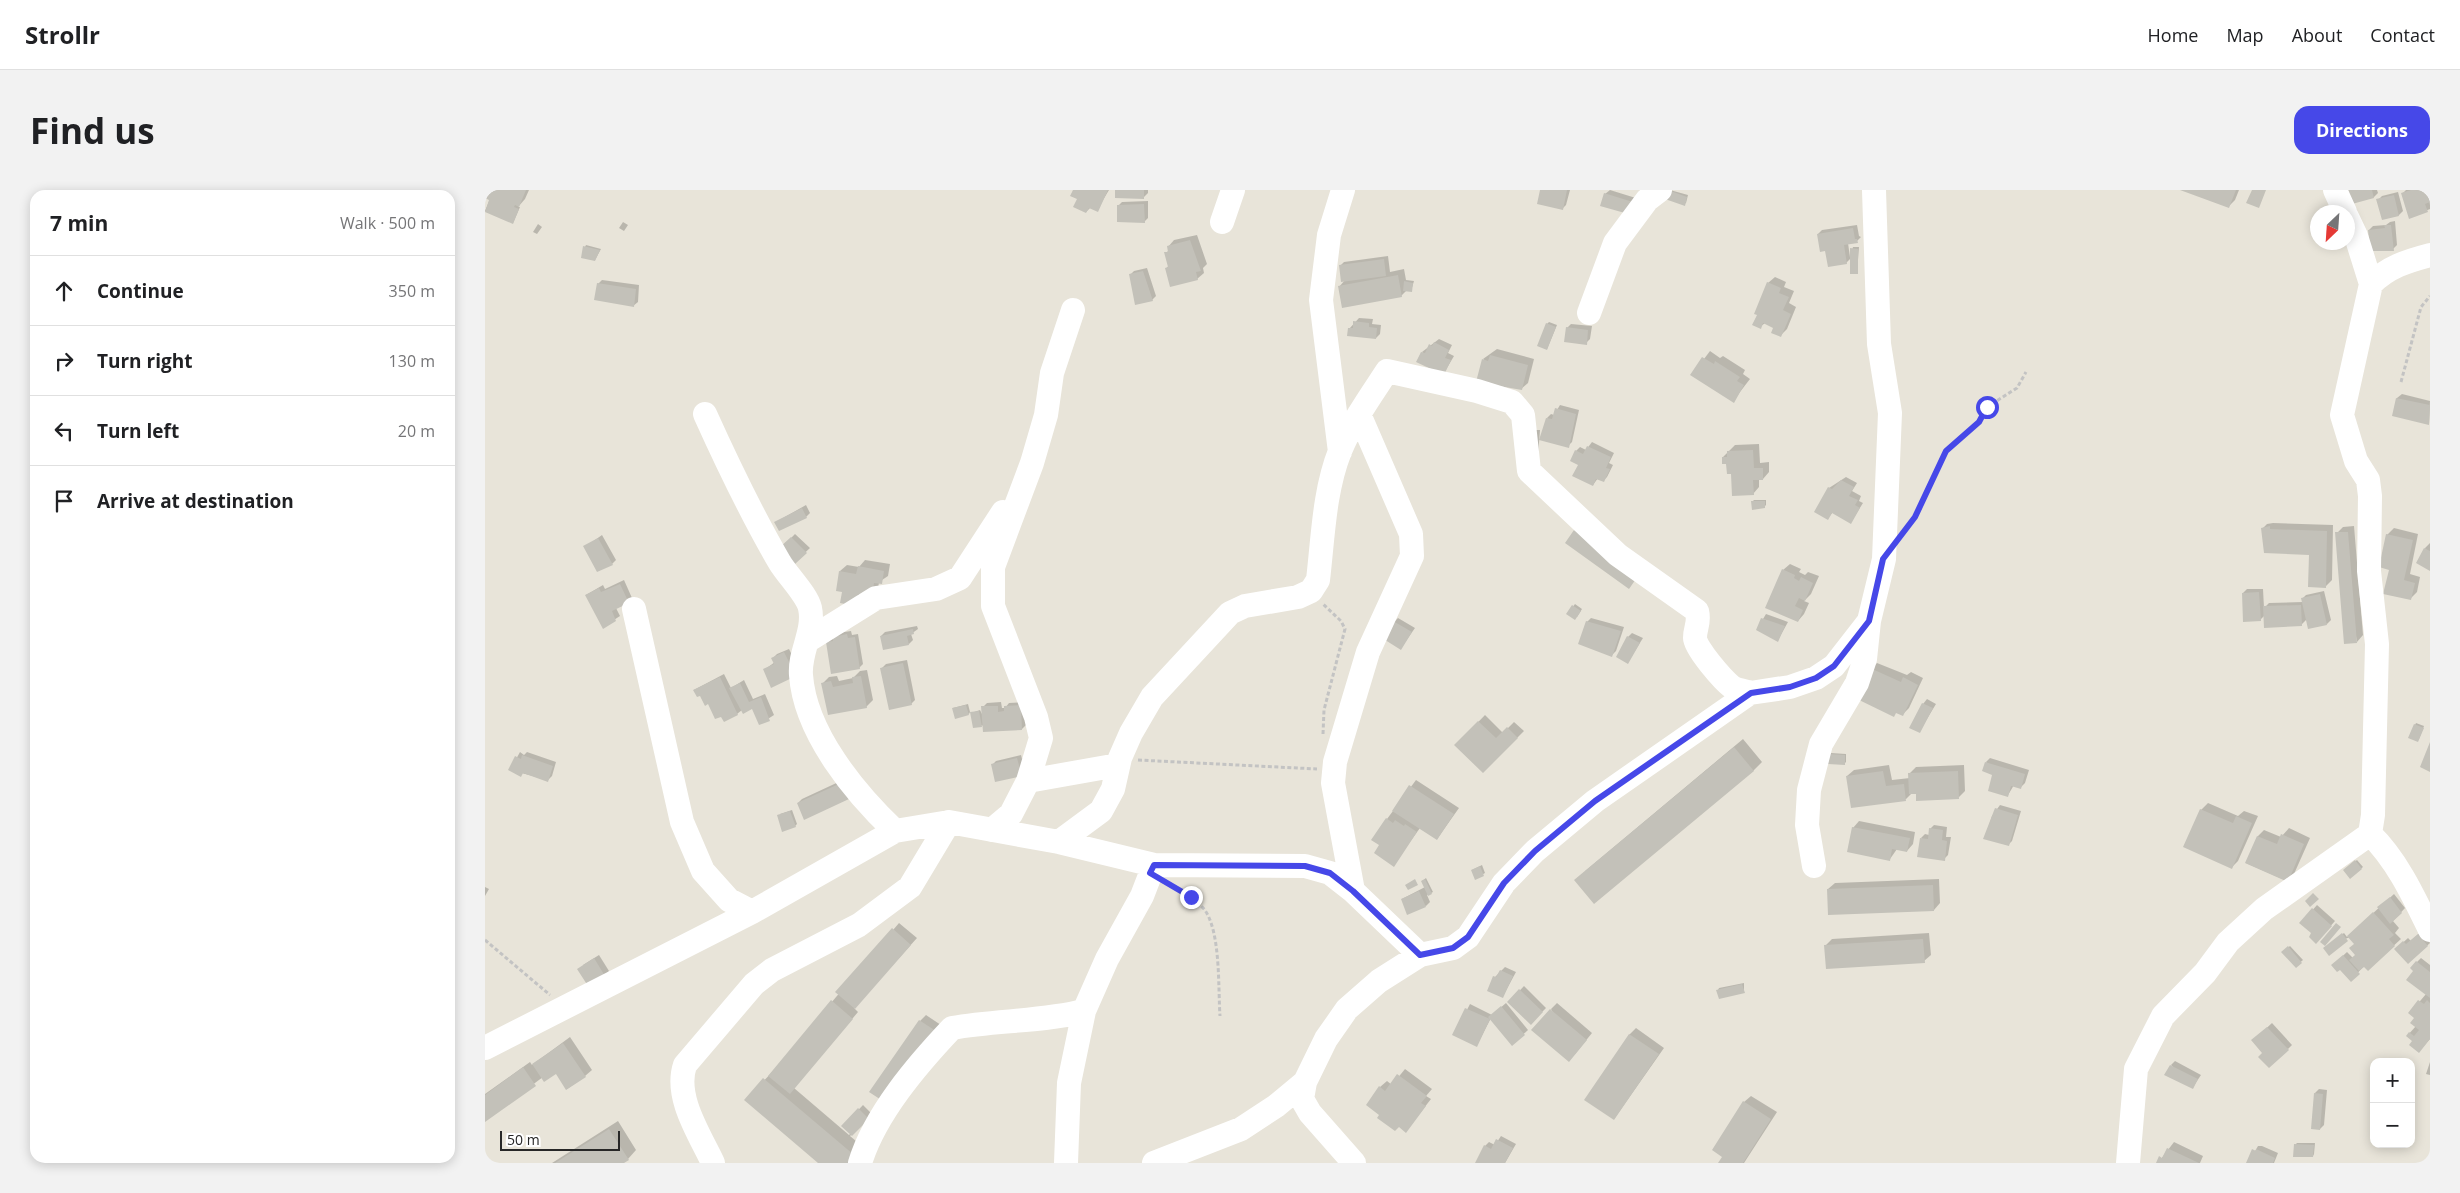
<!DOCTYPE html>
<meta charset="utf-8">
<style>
:root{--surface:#fff;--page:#f2f2f2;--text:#202124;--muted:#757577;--line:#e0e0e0;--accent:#4648e8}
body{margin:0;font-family:"Open Sans",sans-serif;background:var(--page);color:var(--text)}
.controls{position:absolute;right:15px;bottom:15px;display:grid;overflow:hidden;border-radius:10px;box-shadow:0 2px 12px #0003}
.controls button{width:45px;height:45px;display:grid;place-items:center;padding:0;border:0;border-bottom:1px solid var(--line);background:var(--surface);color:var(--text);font:25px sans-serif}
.compass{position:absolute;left:1825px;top:15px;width:45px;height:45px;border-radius:50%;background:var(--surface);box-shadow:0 2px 12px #0003;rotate:205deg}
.scale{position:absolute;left:15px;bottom:12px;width:120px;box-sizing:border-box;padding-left:5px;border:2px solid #272727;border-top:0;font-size:14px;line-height:18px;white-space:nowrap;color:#272727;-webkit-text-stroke:4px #fff;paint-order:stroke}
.stop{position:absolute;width:15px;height:15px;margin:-11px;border:4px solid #4648e8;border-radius:50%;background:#fff}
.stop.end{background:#4648e8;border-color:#fff;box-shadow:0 1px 5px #0008}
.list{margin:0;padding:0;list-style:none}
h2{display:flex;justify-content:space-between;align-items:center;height:65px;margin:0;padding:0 20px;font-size:21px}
h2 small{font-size:16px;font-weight:400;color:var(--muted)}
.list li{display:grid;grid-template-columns:32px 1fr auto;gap:15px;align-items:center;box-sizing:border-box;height:70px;padding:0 20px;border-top:1px solid var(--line)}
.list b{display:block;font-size:19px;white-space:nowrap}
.list em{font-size:16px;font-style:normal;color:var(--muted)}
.icon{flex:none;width:28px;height:28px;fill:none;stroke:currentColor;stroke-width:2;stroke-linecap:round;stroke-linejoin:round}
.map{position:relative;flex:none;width:1945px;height:973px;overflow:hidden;border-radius:15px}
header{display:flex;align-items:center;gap:30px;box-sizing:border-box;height:70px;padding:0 25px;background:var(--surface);border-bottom:1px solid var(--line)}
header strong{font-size:24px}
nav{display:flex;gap:28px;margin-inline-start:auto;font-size:18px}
.intro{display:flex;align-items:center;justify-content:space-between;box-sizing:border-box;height:120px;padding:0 30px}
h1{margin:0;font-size:35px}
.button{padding:12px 22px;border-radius:15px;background:var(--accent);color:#fff;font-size:18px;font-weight:700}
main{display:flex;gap:30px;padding:0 30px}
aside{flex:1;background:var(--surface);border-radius:15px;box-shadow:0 2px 12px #0003}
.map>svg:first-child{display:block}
</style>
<header>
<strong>Strollr</strong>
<nav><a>Home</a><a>Map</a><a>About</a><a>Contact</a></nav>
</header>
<div class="intro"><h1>Find us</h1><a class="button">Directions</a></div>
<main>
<aside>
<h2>7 min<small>Walk · 500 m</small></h2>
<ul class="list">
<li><svg class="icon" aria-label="ahead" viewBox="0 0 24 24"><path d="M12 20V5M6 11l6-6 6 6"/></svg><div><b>Continue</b></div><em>350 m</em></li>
<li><svg class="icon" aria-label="right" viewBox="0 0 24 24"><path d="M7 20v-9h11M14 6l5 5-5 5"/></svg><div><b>Turn right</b></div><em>130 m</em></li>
<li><svg class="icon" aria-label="left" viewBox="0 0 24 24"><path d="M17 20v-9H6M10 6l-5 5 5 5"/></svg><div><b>Turn left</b></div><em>20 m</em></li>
<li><svg class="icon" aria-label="arrive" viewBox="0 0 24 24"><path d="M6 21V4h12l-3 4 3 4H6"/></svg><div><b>Arrive at destination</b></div></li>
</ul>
</aside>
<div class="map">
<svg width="1945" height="973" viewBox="0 0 1945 973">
<rect width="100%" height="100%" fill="#e8e4d9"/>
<path fill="#0003" d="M1 0H44L40 9 33 17H35L28 33 0 21 5 9 0 7Z
M589 0H624L612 20 606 17 601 22Z
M632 0H663V3L659 7Z
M1057 0H1085L1081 15 1077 19Z
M1125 0 1154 9 1151 20 1120 4Z
M1185 0 1203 5 1201 13 1199 14Z
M1698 0H1754L1750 10 1744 16Z
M1864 0H1892L1893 3 1889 7 1867 12Z
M1921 0H1945V19L1925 27 1917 4Z
M1913 2 1918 21 1914 25 1898 29 1893 10 1897 6Z
M663 11V28L659 32 633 16 637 12Z
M1910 31 1912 55 1908 59 1884 40 1888 36 1901 35 1905 32Z
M138 32 143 35 139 41 134 38Z
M53 34 57 37 52 44 48 42Z
M1372 35 1374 46 1376 47 1372 51 1363 53 1365 67 1368 57H1374L1372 83 1366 68 1361 73 1341 60 1333 44 1337 40Z
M712 45 722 74 718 78 719 83 712 89 681 79 684 75 681 63 684 60 683 57 689 50Z
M101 55 116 59 110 70 100 57Z
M903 66 905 82 919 79 921 90 929 91 926 101 922 100 916 106 854 97 860 90 855 76 859 72Z
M662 78 671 106 667 110 645 85 649 81Z
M1290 87 1301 92 1299 97 1309 101 1304 113 1311 117 1302 139 1295 146 1290 137 1280 133 1275 137 1283 93Z
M117 90 154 95 153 112 148 116 113 94Z
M874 128 888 129 887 134 896 135 895 144 891 148 864 139Z
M1064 132 1072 135 1062 159V134Z
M1086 134 1107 136 1105 149 1101 153 1082 138Z
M954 149 967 155 963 163 969 166 959 183 937 162Z
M1012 159 1049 169 1043 193 1036 199 998 169Z
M1225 161 1235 168 1238 166 1260 180 1258 184 1265 189 1248 211 1207 185Z
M1917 204 1945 211 1944 234 1909 225 1912 208Z
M1075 215 1094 220 1087 252 1083 256 1062 228 1066 224 1069 225Z
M1049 240H1055L1053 266Z
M1107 252 1129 263 1124 273 1128 275 1122 287 1118 291 1113 288 1108 295 1094 274 1091 261 1095 257 1101 260Z
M1274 254 1275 273 1284 272V282L1278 289H1274V297L1268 304 1238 267 1250 255Z
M1361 287 1372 293 1367 301 1376 306 1374 311 1378 313 1366 332 1348 322 1343 328 1344 298Z
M1269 310H1281V315L1279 317 1267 312Z
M321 315 325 323 321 327 291 332Z
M1788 333 1848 335 1847 390 1840 397 1825 364 1777 339 1782 334Z
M1869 336 1878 445 1872 452 1852 343 1858 337Z
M1909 338 1933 344 1925 384 1935 387 1932 402 1926 408 1905 379 1902 345Z
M310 344 325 358 310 372 296 358Z
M117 345 131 370 127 374 100 357Z
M1945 353V379L1940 358Z
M380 370 405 374 403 386 394 392 393 399 376 409 359 401 355 381 362 375 374 377Z
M1305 374 1316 379 1314 382 1320 385 1323 382 1334 386 1326 404 1319 411 1324 413 1319 424 1313 431 1298 380Z
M139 390 147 408 131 418 135 426 118 437 101 405 118 395 120 399Z
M1762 399H1778L1779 418 1784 413 1818 412 1817 409 1821 405 1839 401 1846 430 1842 434 1822 429 1816 435 1780 425 1775 430 1758 403Z
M1090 414 1097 419 1092 427 1083 423Z
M1281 424 1303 432 1293 450 1272 439Z
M913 428 930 438 916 458 909 432Z
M1106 428 1139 437 1131 461 1127 465 1102 432Z
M432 436 433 439 426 444 428 450 424 454 396 446 400 442Z
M366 441 367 445 373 444 378 474 374 478 342 453 353 443Z
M1147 443 1158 448 1143 472V447Z
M304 459 315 481 279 480 290 472 288 468 292 464Z
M422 470 430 510 426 514 397 478 401 474Z
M1392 473 1422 485 1426 482 1438 488 1424 518 1417 525 1386 479Z
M382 480 388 510 381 517 337 494 344 487 352 486 354 491 368 488 375 481Z
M239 484 246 498 259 490 268 509 280 504 289 525 275 534 268 518 257 520 252 524 224 512 209 500Z
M1442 509 1451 514 1434 542 1438 514Z
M516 512 517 518H520L524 513 540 512 541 535 537 539 499 534 497 536 486 523 495 520 498 526V517L502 513Z
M483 514 485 522 484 524 468 518Z
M1000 525 1018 543 1029 532 1039 541 998 582 971 555Z
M1931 533 1939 536 1934 549 1930 535Z
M1258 549 1277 572 1268 581 1099 682Z
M35 562 39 565 42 562 71 572 67 586 63 590 25 580Z
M1346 563 1361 564V572L1359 574 1345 565Z
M536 565 537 569 540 566V581L507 575 511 571Z
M1505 568 1544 580 1540 593 1536 597 1529 595 1523 605 1501 572Z
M1404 575 1407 590 1425 588 1424 584 1431 577 1479 575 1480 601 1474 607 1427 603 1421 609 1367 617 1362 586 1369 580Z
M360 589 363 608 313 613 317 609Z
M931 590 974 618 952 649 935 638 908 675 896 655 902 629Z
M1723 613 1753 626 1759 621 1773 626 1753 671 1747 677 1716 620Z
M1515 615 1536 621 1527 651 1523 655 1500 648 1507 626Z
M307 620 312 634 310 636 295 624Z
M1374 631 1430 642 1428 654 1422 661 1412 659 1405 669 1368 638Z
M1449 635 1462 637 1461 647H1466L1463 665 1459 669 1436 648 1440 644 1444 645 1445 639Z
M1804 638 1825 648 1809 684 1802 691 1761 673 1773 646 1779 640 1796 647Z
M1872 670 1878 677 1865 687 1860 680Z
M997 675 1000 683 991 688 987 680Z
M941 688 948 702 942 705 945 712 941 716 917 709 940 697 937 691Z
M1454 689 1455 713 1449 720 1343 699 1350 693Z
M0 697 4 699 0 706Z
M1909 704 1920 718 1908 731 1914 738 1910 743 1916 749 1883 779 1880 775 1866 790 1855 778 1848 775 1862 762 1868 768 1872 765 1871 754 1865 747 1841 757 1859 743 1862 747Z
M1832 715 1850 731 1835 748 1816 733Z
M414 733 432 748 369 818 373 822 309 898 364 945 366 943 358 936 378 915 387 924 365 946 383 961 335 973 261 910 289 880Z
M1937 741 1945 753 1923 773 1911 759 1923 748 1926 751Z
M1444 743 1446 765 1439 771 1340 756 1347 749Z
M1805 756 1818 770 1811 776 1798 762Z
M114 765 124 781 120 785 98 775Z
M1936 768 1945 775V849L1934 861 1929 851 1922 846 1931 836V828L1925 823 1941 804 1930 780 1932 772Z
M1020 777 1031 782 1018 806 1010 787Z
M1259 793V802L1233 800 1234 798Z
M1039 796 1061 818 1046 833 1024 812Z
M1021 813 1043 840 1028 854 1006 828 992 855 969 845 985 814 1007 825Z
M1072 813 1107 843 1090 864 1066 819Z
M441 825 459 837 410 907 435 831Z
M1787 833 1807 855 1803 859 1772 847Z
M1151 838 1179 858 1129 929 1144 845Z
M85 847 107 880 100 886 82 899 71 883 58 887 0 930V904L45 872 47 875Z
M1690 871 1716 885 1708 897 1686 875Z
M1945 872V885L1941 884Z
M920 879 947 899 941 906 946 909 921 941 896 924 895 897 902 891 907 895Z
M1834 899 1842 900 1839 935 1835 939 1830 903Z
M1266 906 1292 922 1259 973H1235L1259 912Z
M133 931 151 960 143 969 136 973H67Z
M1016 946 1031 954 1020 973H991L1000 956 1004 952 1010 955Z
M1689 952 1718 966 1715 973H1673Z
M1812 953H1830L1829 964 1828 966 1810 955Z
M1773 956H1777L1793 963 1789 973H1763Z"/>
<path fill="#c3c1b9" d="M0 0H41L34 17 30 15 29 17 34 19 28 34 0 22 4 10 0 8Z
M588 0H623L613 22 604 18 601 23 588 17 592 9 585 6Z
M630 0H659V9L630 8Z
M1055 0H1082L1078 20 1052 14Z
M1183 0 1202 7 1200 16 1180 9Z
M1695 0H1751L1744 18Z
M1767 0H1781L1774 18 1761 13Z
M1863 0H1887L1889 8 1867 14Z
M1926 0H1945V12L1940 14 1943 22 1924 29 1916 3Z
M1119 3 1151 13 1147 25 1115 16Z
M1909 5 1914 26 1897 30 1891 9Z
M659 14 660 33 632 32V15Z
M1899 35H1906L1909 61H1885L1883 40 1900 38Z
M1368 38 1370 49H1372L1373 53 1359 55 1362 74 1343 77 1340 61 1335 62 1332 44Z
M705 50 716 81 711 82 713 90 685 97 680 78 683 77 679 62H683L682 56Z
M98 56 115 60 110 71 96 68Z
M1365 58 1373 59V84H1365Z
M899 69 901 86 856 92 854 75Z
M658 81 668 111 650 115 644 84Z
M913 85 917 107 857 118 853 96Z
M919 91 928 93 927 102 918 101Z
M1282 92 1296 98 1294 103 1304 107 1298 120 1306 124 1296 147 1286 143 1288 138 1278 133 1276 139 1267 135 1272 125 1269 124Z
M112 93 151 99 149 117 109 110Z
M868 131 884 133V137L892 138 891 149 862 146 863 138H868Z
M1061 133 1071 137 1062 160 1052 156Z
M1081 137 1103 140 1102 155 1079 152Z
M949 152 964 160 960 168 966 170 959 185 931 172 936 162 940 163 944 154 947 156Z
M1005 165 1043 175 1037 200 991 192 997 169 1003 171Z
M1217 167 1229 174 1230 171 1255 187 1252 191 1259 195 1249 213 1205 185Z
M1911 208 1945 215 1944 235 1907 226Z
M1070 218 1091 224 1084 258 1054 250 1061 228 1067 229Z
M1102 256 1126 267 1121 278 1125 279 1119 292 1111 289 1108 296 1087 286 1093 275 1085 271 1090 260 1098 264Z
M1268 260 1269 278H1278V290H1268L1269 305 1247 306 1246 284H1242L1241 274H1237V267H1242V261Z
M1356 290 1369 297 1364 306 1373 310 1370 315 1375 318 1366 334 1347 323 1343 330 1329 322 1343 297 1347 299Z
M1266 311H1280V318L1267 320Z
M317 318 322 328 294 341 289 332Z
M1785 336V339L1842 341 1841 398 1823 397 1824 365 1779 363 1776 338Z
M1089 340 1153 386 1144 399 1080 353Z
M1850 342H1863L1872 453 1859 454Z
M1901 344 1928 350 1919 390 1930 393 1926 410 1898 404 1904 380 1894 377Z
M306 347 322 363 310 374 294 358Z
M113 348 128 375 112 382 98 356Z
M1939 358 1945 361V381L1931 373Z
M373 376 399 381 397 394 389 393 387 406 373 404 370 416 355 413 357 402 351 401 354 381 371 384Z
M1297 379 1310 385 1309 388 1314 391 1316 387 1328 393 1320 411 1314 408 1310 416 1318 420 1313 432 1280 418Z
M135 394 144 413 127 421 131 431 118 439 100 405 114 398 116 402Z
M1774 402 1776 431 1758 432 1757 403Z
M1835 404 1842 435 1823 439 1816 408Z
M1087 415 1096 421 1090 430 1081 424Z
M1816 415 1817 436 1779 438 1778 416Z
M1276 428 1300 436 1293 452 1271 440Z
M908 431 927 442 916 460 897 448Z
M1101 431 1136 441 1127 467 1093 454Z
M428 439 429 444 422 446 424 455 398 460 395 446Z
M362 444 363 448 370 447 375 479 346 484 341 452 348 451V447Z
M1142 446 1155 453 1143 474 1131 467Z
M299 462 311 486 286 498 278 479 289 474 286 468Z
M418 473 427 515 404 520 395 478Z
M1385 478 1416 492 1418 487 1433 495 1418 526 1411 523 1409 527 1370 508Z
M376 486 382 518 343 525 336 493 346 491 348 497 368 493 367 487Z
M235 487 253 525 239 532 236 527 230 529 223 514 220 516 215 506 212 507 208 500Z
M255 493 264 512 276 507 285 531 274 535 267 519 258 524 244 498Z
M1437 513 1448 518 1435 543 1424 538Z
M481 515 484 525 470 529 467 518Z
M536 515 537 540 498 542 496 516H513V522L519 521V516Z
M494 521 497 537 488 538 485 522Z
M993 531 1011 548 1022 537 1033 548 998 583 969 555Z
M1929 534 1939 538 1933 552 1923 548Z
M1945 552V582L1935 577Z
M1249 557 1269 581 1109 714 1089 690Z
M1344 564 1360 565V575L1343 574Z
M37 565 68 576 63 592 38 583 36 587 23 580 30 566 36 569Z
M532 568 537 586 510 592 506 574Z
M1500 572 1540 584 1536 599 1526 596 1523 607 1503 601 1507 585 1497 581Z
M1398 581 1401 596 1419 594 1421 611 1366 618 1361 586Z
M1473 581 1474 609 1431 611V604H1424L1423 583Z
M356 593 364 609 319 630 312 613Z
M924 595 969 624 952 650 907 621Z
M1510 618 1533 625 1524 656 1498 649Z
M1715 619 1748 633 1751 626 1767 633 1747 679 1698 657Z
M305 621 311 637 297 642 292 625Z
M901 628 908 633 910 630 919 636 920 634 932 642 909 677 889 663 894 655 886 650Z
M1367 637 1425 648 1422 662 1407 659 1405 671 1362 662Z
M1444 638 1458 640 1457 650 1462 651 1460 671 1432 667 1435 648 1443 649Z
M1796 644 1819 654 1803 692 1760 673 1772 646 1792 654Z
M1870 670 1877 679 1865 689 1858 680Z
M995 676 999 686 990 690 986 680Z
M930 689 933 695 923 700 920 695Z
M940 689 947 704 943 706 936 691Z
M1448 695 1449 721 1343 725 1342 699Z
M934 701 941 717 922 725 916 709Z
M1828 703 1834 709 1825 717 1820 711Z
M1905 707 1917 723 1905 734 1892 717Z
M1827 718 1847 736 1831 754 1824 747 1826 743 1814 733Z
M1888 722 1909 745 1904 749 1910 756 1883 781 1879 777 1874 781 1864 770 1870 765 1864 758 1869 754 1862 746Z
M1851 733 1856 737 1840 756 1835 752Z
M407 738 426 755 370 819 350 802Z
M1857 743 1863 751 1844 766 1838 758Z
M1933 744 1943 756 1923 774 1909 759 1918 751 1921 754Z
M1438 749 1440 773 1341 779 1339 755Z
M1803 756 1817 773 1811 778 1796 762Z
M1858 765 1875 784 1866 792 1855 780 1852 782 1846 775Z
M109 768 120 786 103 796 92 779Z
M1931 771 1945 782V808L1921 790 1928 781 1925 778Z
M1015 780 1028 786 1018 808 1002 801 1008 786 1011 787Z
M1257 794 1260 803 1234 809 1231 800Z
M1034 799 1058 822 1046 835 1022 812Z
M346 810 368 829 305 904 283 886Z
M1933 810 1939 814 1942 810 1945 813V849L1934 863 1924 855 1927 851 1921 846 1924 842 1929 846 1934 840 1925 833 1929 828 1923 823Z
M1016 816 1040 845 1027 856 1003 827Z
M980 818 1005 829 992 857 967 845Z
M1065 819 1102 850 1084 872 1046 840Z
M434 830 454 843 404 915 384 902Z
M1782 837 1804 860 1784 878 1773 867 1777 863 1766 850Z
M1144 844 1174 864 1129 930 1099 910Z
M78 853 101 887 81 900 71 884 59 892 47 874Z
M1685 875 1713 889 1708 899 1679 885Z
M38 877 51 896 0 932V905Z
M912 884 942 906 936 913 941 916 921 943 914 937 910 941 892 928 894 925 881 915 894 896 900 901Z
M278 888 375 970 373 973H333L259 910Z
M1829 903 1838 904 1835 940 1826 939Z
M1258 911 1286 929 1258 973H1233L1237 967 1227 960Z
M373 918 384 929 367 946 356 936Z
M124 939 144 970 139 973H70Z
M1011 949 1028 958 1020 973H990L999 955 1006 959Z
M1809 954 1829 955 1828 967H1808Z
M1682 958 1714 973H1671L1674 966 1677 968Z
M1767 959 1771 961V959L1790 968 1788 973H1761Z"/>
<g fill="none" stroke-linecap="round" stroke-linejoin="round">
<path stroke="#c3c3c3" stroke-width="3" stroke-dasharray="4 2.5" stroke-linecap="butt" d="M1916 192 1936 117 1945 106
M1420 340 1430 327 1461 261 1494 232 1502 217 1532 198 1541 182
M838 544 839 520 860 439 856 431 838 414
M653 570 832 579
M684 695C697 702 709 708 719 719 736 741 733 798 735 826
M0 750 65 805"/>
<path stroke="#fff" stroke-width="24" d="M1850 0 1860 22
M737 32 748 0
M1886 94C1903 77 1922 71 1945 65
M1104 123 1130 53 1162 10 1175 0
M220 224C243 275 267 325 295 373 303 386 322 405 325 418 330 441 314 462 316 485 320 543 370 603 410 641
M855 262 836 110 844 45 858 0
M149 419 197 632 218 681 244 710 267 722
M322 451 391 408 451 399 475 388 518 322
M543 591 633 575
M507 640 526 624 543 591 556 548 551 527 508 416V377L547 273 561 225 567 183 588 120
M1885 644C1912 670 1929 707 1945 740
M574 652 616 621 628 599 635 568 646 543 667 507 745 423 760 416 813 407 826 401 833 390C838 348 839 301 855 261 867 232 885 207 902 181L992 201 1027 212 1038 225 1044 281 1133 365 1212 421C1215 433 1210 437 1210 448 1210 458 1238 490 1247 497 1252 500 1260 501 1265 503
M1329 676 1322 635 1324 600 1336 554 1372 493 1380 469 1384 431
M868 701 848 593 850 572 883 462 927 366 926 344 874 224
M0 858 267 722 410 641 464 632 574 652 669 675 820 676 845 683 868 701 935 765
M228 973C215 945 189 907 200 875L269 794 287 780 374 735 425 697 464 632
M375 973C390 924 432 875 467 838 511 830 556 832 599 821
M581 973 584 893 599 821 622 769 657 706 669 675
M669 973 756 939 791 916 820 892
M869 973 825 923 817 909 820 892 841 849 862 819 894 791 935 765 968 758 983 747 1019 693 1050 661 1110 611 1265 503 1305 497 1331 488 1349 476 1384 431 1399 369 1405 223 1394 154 1389 0
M1643 973 1651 879 1678 826 1720 783 1743 752 1779 719 1885 644 1888 625 1892 454 1884 381 1885 306 1883 290 1871 271 1857 225 1886 94 1871 46 1862 27"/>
</g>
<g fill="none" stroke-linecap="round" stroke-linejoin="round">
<path stroke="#4648e8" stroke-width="6" d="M706 707 665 683 669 675 820 676 845 683 868 701 935 765 968 758 983 747 1019 693 1050 661 1110 611 1266 503 1305 497 1331 488 1349 476 1384 431 1398 369 1430 327 1461 261 1494 232 1502 217"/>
</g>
</svg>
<div class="controls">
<button>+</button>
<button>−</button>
</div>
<svg class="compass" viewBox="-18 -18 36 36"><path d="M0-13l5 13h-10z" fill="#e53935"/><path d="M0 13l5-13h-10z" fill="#757577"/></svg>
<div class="scale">50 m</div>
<div class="stop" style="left:1502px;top:217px"></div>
<div class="stop end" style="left:706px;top:707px"></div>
</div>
</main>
